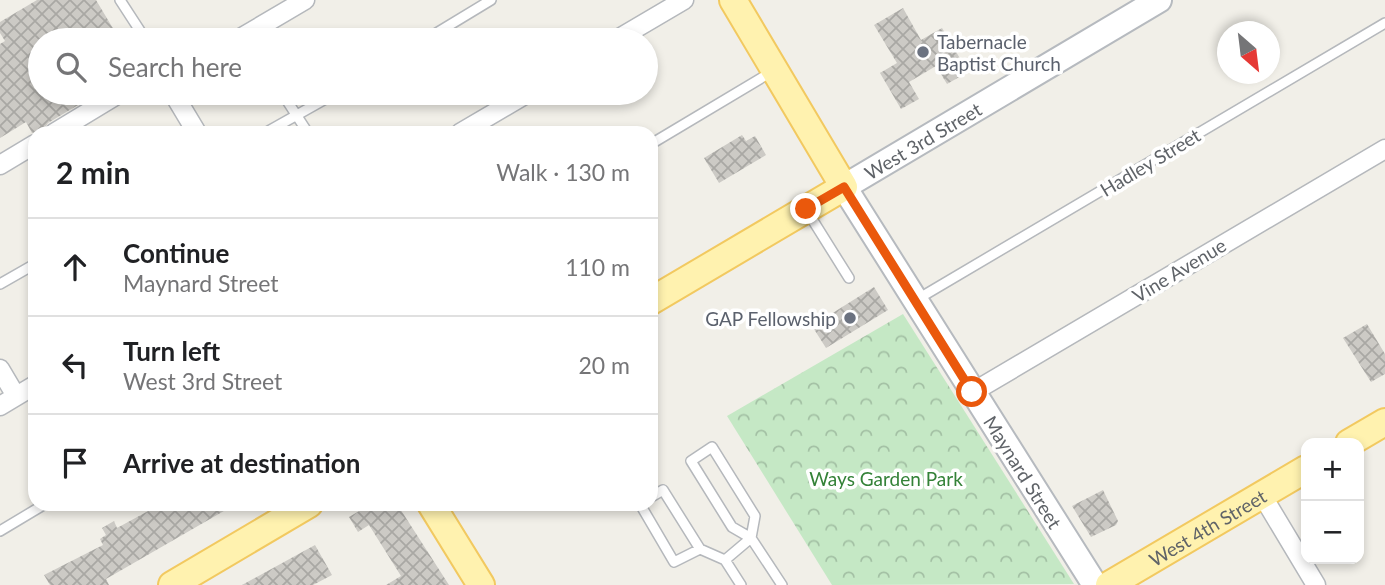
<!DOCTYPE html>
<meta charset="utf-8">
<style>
:root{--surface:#fff;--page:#f2f2f2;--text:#202124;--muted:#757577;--line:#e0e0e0}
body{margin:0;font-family:Lato,sans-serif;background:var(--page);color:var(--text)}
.controls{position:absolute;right:21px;bottom:21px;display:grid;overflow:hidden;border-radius:14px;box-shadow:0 4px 10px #0003}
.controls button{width:63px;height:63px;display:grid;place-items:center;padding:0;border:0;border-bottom:2px solid var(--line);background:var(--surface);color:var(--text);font:35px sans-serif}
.compass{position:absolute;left:1217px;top:21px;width:63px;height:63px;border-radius:50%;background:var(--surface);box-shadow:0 4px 10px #0003;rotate:152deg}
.stop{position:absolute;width:21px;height:21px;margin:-16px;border:5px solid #ea580c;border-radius:50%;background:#fff}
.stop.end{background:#ea580c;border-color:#fff;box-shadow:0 2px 7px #0008}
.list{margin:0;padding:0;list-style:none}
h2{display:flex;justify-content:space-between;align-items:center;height:91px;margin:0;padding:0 28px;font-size:30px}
h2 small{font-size:23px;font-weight:400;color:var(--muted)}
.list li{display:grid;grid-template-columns:46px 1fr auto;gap:21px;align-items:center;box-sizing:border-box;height:98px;padding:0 28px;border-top:2px solid var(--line)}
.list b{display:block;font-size:26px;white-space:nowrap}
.list p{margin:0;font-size:23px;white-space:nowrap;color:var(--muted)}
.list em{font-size:23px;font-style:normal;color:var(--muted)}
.icon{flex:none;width:38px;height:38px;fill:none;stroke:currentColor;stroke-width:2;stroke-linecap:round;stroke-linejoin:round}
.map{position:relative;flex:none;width:1385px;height:585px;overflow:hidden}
.search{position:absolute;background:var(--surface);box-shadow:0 4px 10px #0003;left:28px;top:28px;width:630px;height:77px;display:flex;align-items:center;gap:18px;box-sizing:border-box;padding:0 24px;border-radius:38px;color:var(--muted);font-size:26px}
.panel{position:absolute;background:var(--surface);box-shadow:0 4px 10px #0003;left:28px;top:126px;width:630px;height:385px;border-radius:21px}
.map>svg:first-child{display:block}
</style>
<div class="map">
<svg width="1385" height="585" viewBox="0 0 1385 585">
<defs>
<pattern id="park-crowns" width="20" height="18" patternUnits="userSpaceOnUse" patternTransform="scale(1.75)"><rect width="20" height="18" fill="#c5e8c5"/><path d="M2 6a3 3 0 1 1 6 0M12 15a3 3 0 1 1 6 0" fill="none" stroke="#a3c0a4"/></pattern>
<pattern id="building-cross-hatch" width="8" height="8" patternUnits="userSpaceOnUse" patternTransform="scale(1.75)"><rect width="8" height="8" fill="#cccac5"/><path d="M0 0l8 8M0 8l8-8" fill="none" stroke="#a9a8a4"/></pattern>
</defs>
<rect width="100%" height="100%" fill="#f1efe8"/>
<path fill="url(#park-crowns)" d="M903 314 1074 584 832 585 727 416Z"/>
<path fill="url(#building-cross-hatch)" d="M37 0H96L120 40H40V93H98L48 123 41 133H32L26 122 0 138V44L5 41 0 33V22Z
M903 8 921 40 942 28 968 72 947 84 936 66 909 82 919 99 901 109 880 73 897 63 874 25Z
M742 135 746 141 755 136 766 155 719 183 704 158Z
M874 287 888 310 826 348 812 326Z
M1367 324 1385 354V374L1371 382 1343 338Z
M1103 490 1118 521 1116 525 1091 537 1072 506Z
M161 504H236L106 579 109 585H50L44 575 103 545 100 539 106 535 102 528 114 521 117 528Z
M371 504H397L449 585H386L401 576 369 525 358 532 349 517Z
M315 545 332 575 313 585H242Z"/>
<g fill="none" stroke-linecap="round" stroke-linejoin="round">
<g stroke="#b5b8bc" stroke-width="12">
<path id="lane" d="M120 0 146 40
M425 40 491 0
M282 93 308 133
M265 133 336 93
M651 144 773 71
M807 211 849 278
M0 284 35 264
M916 300 1385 23
M712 447 755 516 751 538 732 527 691 461Z
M651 497 663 490 700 549 725 560 741 585
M640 504 674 562 700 549
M0 531 45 504
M725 560 751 538 782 585"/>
</g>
<g stroke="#b5b8bc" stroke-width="21">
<path id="street" d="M237 40 305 0
M616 40 684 0
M173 93 197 133
M54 133 120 93
M460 133 528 93
M0 165 35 144
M0 369 16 396
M973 392 1385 149
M0 406 35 385
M1262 495 1316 585"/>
</g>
<g stroke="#b6babf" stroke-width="28">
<g id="secondary">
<path id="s1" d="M1095 585 844 187 1159 0"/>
</g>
</g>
<g stroke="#f2c960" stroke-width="30">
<g id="primary">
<path d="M651 301 844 187 733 0"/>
<path d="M1349 443 1385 422"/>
<path d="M431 504 481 585"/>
<path d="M172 585 309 504"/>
<path id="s2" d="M1109 585 1306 469"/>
</g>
</g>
<use href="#lane" stroke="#fff" stroke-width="9"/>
<use href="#street" stroke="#fff" stroke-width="18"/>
<use href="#secondary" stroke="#fff" stroke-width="24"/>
<use href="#primary" stroke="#fff2af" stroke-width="26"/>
</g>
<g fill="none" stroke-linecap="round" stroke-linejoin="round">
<path stroke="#ea580c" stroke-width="9" d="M806 209 844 187 972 392"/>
</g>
<g fill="#6b7280" stroke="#fff" stroke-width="2.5">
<circle cx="923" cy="52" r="7"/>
<circle cx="850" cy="318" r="7"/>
</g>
<g text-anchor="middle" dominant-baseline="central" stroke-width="7" stroke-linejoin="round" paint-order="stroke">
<g font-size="19" fill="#5b616d" stroke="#fff" text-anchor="start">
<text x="937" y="41">Tabernacle<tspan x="937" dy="22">Baptist Church</tspan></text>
<text x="836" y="318" text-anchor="end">GAP Fellowship</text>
</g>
<g font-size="19" fill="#5f6368" stroke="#fff">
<text stroke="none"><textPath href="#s1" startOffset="562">West 3rd Street</textPath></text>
<text transform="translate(1150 162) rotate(-31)">Hadley Street</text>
<text transform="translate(1179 270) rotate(-31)">Vine Avenue</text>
<text transform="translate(1023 472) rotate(58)">Maynard Street</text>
<text stroke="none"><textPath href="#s2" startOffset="114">West 4th Street</textPath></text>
</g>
<g font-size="19" fill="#348238" stroke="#fff">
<text x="886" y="478">Ways Garden Park</text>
</g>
</g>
</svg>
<div class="controls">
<button>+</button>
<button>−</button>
</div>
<svg class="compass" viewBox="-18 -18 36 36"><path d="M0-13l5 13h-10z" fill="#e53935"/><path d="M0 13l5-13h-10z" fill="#757577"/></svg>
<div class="stop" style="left:972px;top:392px"></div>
<div class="stop end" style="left:806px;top:209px"></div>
<div class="search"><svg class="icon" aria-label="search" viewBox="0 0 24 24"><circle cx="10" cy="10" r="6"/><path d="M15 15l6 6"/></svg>Search here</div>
<section class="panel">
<h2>2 min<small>Walk · 130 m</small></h2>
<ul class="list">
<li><svg class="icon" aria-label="ahead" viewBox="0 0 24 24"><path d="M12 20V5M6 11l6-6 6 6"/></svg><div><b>Continue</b><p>Maynard Street</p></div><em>110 m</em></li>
<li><svg class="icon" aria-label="left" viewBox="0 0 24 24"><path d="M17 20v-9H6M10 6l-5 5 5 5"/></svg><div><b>Turn left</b><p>West 3rd Street</p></div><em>20 m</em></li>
<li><svg class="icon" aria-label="arrive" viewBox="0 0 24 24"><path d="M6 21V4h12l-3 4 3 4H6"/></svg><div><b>Arrive at destination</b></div></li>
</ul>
</section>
</div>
